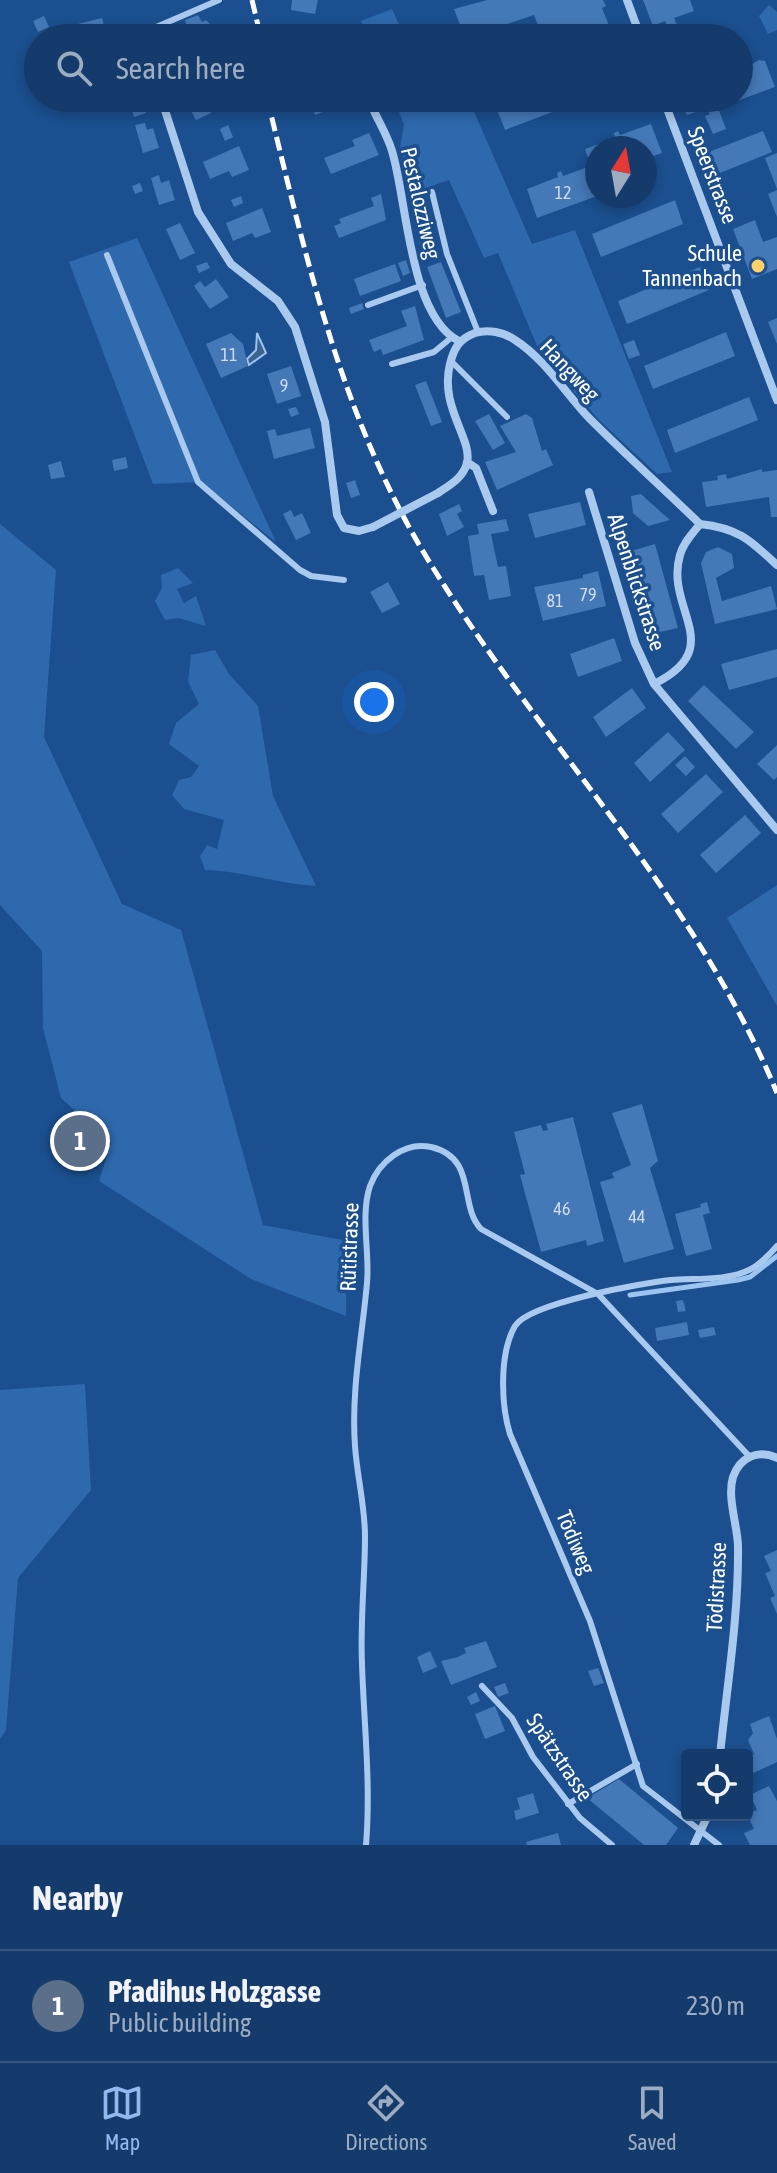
<!DOCTYPE html>
<meta charset="utf-8">
<style>
:root{--surface:#143b6b;--page:#1d4271;--text:#f1f3f6;--muted:#9dadc1;--line:#33557e;--accent:#90b9f0}
body{margin:0;font-family:"Asap Condensed",sans-serif;background:var(--page);color:var(--text)}
.controls{position:absolute;right:24px;bottom:24px;display:grid;overflow:hidden;border-radius:8px;box-shadow:0 4px 12px #0003}
.controls button{width:72px;height:72px;display:grid;place-items:center;padding:0;border:0;border-bottom:2px solid var(--line);background:var(--surface);color:var(--text);font:40px sans-serif}
.compass{position:absolute;left:585px;top:136px;width:72px;height:72px;border-radius:50%;background:var(--surface);box-shadow:0 4px 12px #0003;rotate:11deg}
.you{position:absolute;left:374px;top:702px;width:28px;height:28px;margin:-20px;border:6px solid #fff;border-radius:50%;background:#1a73e8;box-shadow:0 0 0 12px #1a73e833}
.badge{display:grid;place-items:center;width:52px;height:52px;border-radius:50%;background:var(--accent);color:#fff;font-size:26px;font-weight:700}
.pin{position:absolute;translate:-50% -50%;border:4px solid #fff;box-shadow:0 2px 8px #0006}
.list{margin:0;padding:0;list-style:none}
h2{display:flex;justify-content:space-between;align-items:center;height:104px;margin:0;padding:0 32px;font-size:34px}
h2 small{font-size:26px;font-weight:400;color:var(--muted)}
.list li{display:grid;grid-template-columns:52px 1fr auto;gap:24px;align-items:center;box-sizing:border-box;height:112px;padding:0 32px;border-top:2px solid var(--line)}
.list b{display:block;font-size:30px;white-space:nowrap}
.list p{margin:0;font-size:26px;white-space:nowrap;color:var(--muted)}
.list em{font-size:26px;font-style:normal;color:var(--muted)}
.icon{flex:none;width:44px;height:44px;fill:none;stroke:currentColor;stroke-width:2;stroke-linecap:round;stroke-linejoin:round}
.map{position:relative;flex:none;width:777px;height:1845px;overflow:hidden}
.search{position:absolute;background:var(--surface);box-shadow:0 4px 12px #0003;left:24px;right:24px;top:24px;height:88px;display:flex;align-items:center;gap:20px;box-sizing:border-box;padding:0 28px;border-radius:44px;color:var(--muted);font-size:30px}
.sheet{height:216px;background:var(--surface)}
nav{display:flex;justify-content:space-around;align-items:center;box-sizing:border-box;height:112px;border-top:2px solid var(--line);background:var(--surface);font-size:22px;color:var(--muted)}
nav a{display:grid;justify-items:center;gap:4px}
nav .on{color:var(--accent)}
.map>svg:first-child{display:block}
</style>
<div class="map">
<svg width="777" height="1845" viewBox="0 0 777 1845">
<rect width="100%" height="100%" fill="#1b4f8f"/>
<path fill="#2e69ad" d="M769 5 777 12V30L768 34 759 16Z
M392 9 405 38H368L361 21Z
M393 98H468L532 244 575 230 672 472 657 474 599 420 540 353 498 253 484 258 449 180 414 192 400 148 404 124Z
M137 238 276 542 201 482 153 484 69 262Z
M0 524 56 570 44 737 122 904 181 930 263 1225 347 1241 346 1316 251 1279 99 1181 111 1143 61 1098 43 1028 42 951 0 905Z
M178 568 193 583 177 589 184 603 196 596 206 626 178 618 165 620 155 601 162 588 161 575Z
M215 650 229 674 258 706 273 796 316 886C278 884 243 871 205 870L200 856 207 845 217 849 224 820 184 809 172 795 179 780 191 777 199 766 169 744 176 723 199 704 188 682 191 655Z
M777 885V1006L727 918Z
M85 1384 91 1490 18 1578 6 1730 0 1739V1390Z"/>
<path fill="#3c6290" stroke="#9cc4f0" stroke-width="2" d="M257 333 266 353 249 365 247 359 256 350Z"/>
<g fill="none" stroke-linecap="round" stroke-linejoin="round">
<path stroke="#9cc4f0" stroke-width="5" d="M630 1295 738 1280 750 1277 777 1256"/>
</g>
<path fill="#4478b7" d="M292 0H318L315 14 291 10Z
M487 0H603L606 6 602 8 614 38H543L534 15 465 38 454 9Z
M643 0H690L694 11 674 18 679 30 669 33 671 38H665L662 30 668 28 665 21 653 26Z
M198 15 202 22 206 20 214 28 209 38H162L187 27 185 20Z
M44 16 49 27 38 32 33 21Z
M102 18 107 37 74 38 70 26Z
M330 24 333 37 320 38 318 26Z
M700 29 703 38H677Z
M759 60 765 61 775 87 718 108 726 129 713 134 705 116 710 114 707 108 687 115 680 98H739V72Z
M133 98H141L146 113 134 117 129 99Z
M184 98H226L227 107 213 112 209 108 211 113 196 120Z
M309 98H360L315 115Z
M504 98H568L571 105 505 130 494 102Z
M145 123 147 130 153 128 159 148 143 153 135 125Z
M651 124 662 153 645 159V148H597V196L537 218 527 189 558 177 557 173 561 171 563 176 591 166 585 149 615 138 614 133 618 131 620 135Z
M228 125 233 137 225 141 220 129Z
M763 131 772 152 710 177 701 155Z
M369 133 379 155 331 174 324 158 355 146 352 140Z
M239 146 249 170 232 177 229 171 210 179 203 162Z
M777 153V189L765 158Z
M159 175 161 183 169 180 175 200 159 205 151 178Z
M140 183 143 191 135 194 132 186Z
M777 190V217L768 194Z
M381 194 386 220 339 238 334 226 341 223 339 219 374 206 371 198Z
M426 195 436 248 421 251 410 198Z
M241 196 243 203 234 207 231 200Z
M675 200 683 224 601 257 592 234Z
M262 208 271 232 255 238 252 233 233 241 226 223Z
M755 220 763 242 777 237V269L752 279 733 229Z
M180 223 195 253 180 260 166 229Z
M406 260 410 273 403 276 398 263Z
M207 262 210 268 199 273 196 266Z
M441 262 461 312 446 318 427 267Z
M395 264 401 281 360 296 354 279Z
M700 267 709 290 627 324 618 301Z
M216 279 229 297 210 309 194 286 200 281 205 287Z
M362 303 364 309 351 314 349 308Z
M415 306 424 340 383 355 381 349 374 352 369 340 407 326 401 311Z
M777 318V344L768 322Z
M726 332 735 356 653 389 644 366Z
M231 333 243 344 248 366 221 378 206 344Z
M634 340 640 355 629 359 623 344Z
M291 366 301 396 277 404 267 374Z
M426 381 442 422 431 426 415 385Z
M749 397 758 420 675 453 667 430Z
M296 407 299 414 291 417 288 409Z
M489 414 505 443 493 450 475 421Z
M526 414 532 418 542 451 546 449 553 465 497 490 485 462 516 452 500 426Z
M310 428 315 448 274 459 267 431 275 429 277 436Z
M126 457 128 468 114 471 112 460Z
M61 461 65 477 51 479 48 465Z
M762 469V472L777 470V517H771L769 497 706 507 702 482 718 480 717 476 726 474 727 479Z
M355 480 360 495 351 498 346 483Z
M641 494 652 504 670 520 648 526 633 513 631 496Z
M580 502 586 525 535 538 528 514Z
M459 504 462 511 457 514 464 527 447 536 439 514Z
M291 510 294 517 302 513 311 533 296 540 283 514Z
M506 519 509 531 491 534 498 567 506 566 511 596 489 600 484 575 474 576 468 536 479 534 477 524Z
M655 544 678 628 655 633 631 551Z
M718 547 732 554 734 568 716 578 722 601 771 586 777 609 715 624 701 563 706 552Z
M598 571 606 606 543 621 534 587 583 578V575Z
M388 582 400 604 382 613 370 592Z
M614 638 622 661 578 677 570 654Z
M777 649V677L729 690 721 664Z
M704 685 754 732 736 749 688 701Z
M632 688 646 708 606 737 593 717Z
M668 732 685 750 650 782 634 763Z
M777 745V777L774 780 757 764Z
M685 756 695 767 686 776 675 765Z
M706 774 723 792 678 833 661 814Z
M745 815 761 833 716 873 700 855Z
M642 1104 658 1161 650 1168 674 1249 624 1263 600 1182 614 1178 612 1173 631 1165 612 1113Z
M573 1117 604 1241 587 1246 586 1240 541 1252 520 1175 525 1174 514 1132 541 1125 543 1131 548 1130 546 1124Z
M71 1123 97 1129 90 1155 65 1149Z
M707 1202 710 1213 703 1215 712 1249 686 1256 675 1214 701 1207 700 1204Z
M683 1300 686 1311 678 1312 676 1301Z
M687 1322 689 1335 657 1341 655 1328Z
M714 1327 716 1335 700 1338 698 1330Z
M777 1550V1614L770 1598 775 1596 765 1573 771 1571 764 1556Z
M486 1641 497 1667 451 1685 441 1661 458 1657 466 1653 464 1648Z
M430 1651 437 1667 423 1673 417 1657Z
M598 1668 604 1683 594 1686 588 1671Z
M505 1683 509 1693 498 1697 494 1687Z
M476 1692 480 1701 471 1705 467 1697Z
M495 1706 505 1731 485 1739 475 1714Z
M769 1716 777 1739V1762L753 1773 747 1759 754 1754 748 1740 753 1733 750 1724Z
M619 1779 678 1828 666 1845H644L587 1798Z
M769 1786 777 1801V1845H750L744 1833 754 1829 747 1814 757 1810 750 1795Z
M533 1793 539 1813 516 1820 514 1811 520 1809 517 1798Z
M558 1833 561 1845H527L526 1842Z"/>
<g fill="none" stroke-linecap="round" stroke-linejoin="round">
<path stroke="#a9c9ee" stroke-width="6" d="M145 38 147 31 219 0
M432 192 447 254 478 332
M107 255 198 482 300 570 311 576 344 580
M368 305 423 285
M451 361 507 417
M392 364 434 352 452 337
M482 1686 512 1718 533 1757 580 1818 612 1845
M568 1804 637 1764
M366 1845C371 1784 364 1725 362 1664 360 1621 365 1579 365 1536 365 1506 357 1476 355 1446 351 1390 362 1338 367 1283 370 1252 360 1216 370 1186 379 1162 404 1141 431 1147 478 1158 458 1205 481 1229L598 1294 749 1456
M719 1845 643 1786 590 1621 510 1434C501 1405 499 1354 515 1326 529 1303 642 1283 671 1280 695 1278 727 1281 749 1270 760 1265 769 1255 777 1246"/>
<path stroke="#a9c9ee" stroke-width="8" d="M627 0 641 38
M161 98 198 212 231 264 278 301 295 327 325 422 337 515 344 528 359 531 373 527
M663 98 777 400
M374 111C380 124 388 137 392 151 407 199 409 316 459 341
M467 462 476 468 493 511
M589 492 635 643 654 684 777 830
M438 493C450 485 463 478 467 463 473 439 439 407 450 364 454 348 459 339 475 333 488 329 504 332 515 340 545 359 566 394 590 419 626 455 664 489 700 524
M700 524C738 528 750 540 777 565
M654 684C729 647 664 609 680 555 683 543 693 533 700 524
M720 1755C727 1686 739 1614 738 1545 737 1524 727 1497 733 1477 740 1457 758 1449 777 1458
M694 1845 708 1815"/>
<path stroke="#fff" stroke-width="5" stroke-dasharray="14 6" stroke-linecap="butt" d="M252 0 261 38
M267 98C306 257 341 417 427 558 538 741 694 892 777 1093"/>
<path stroke="#a9c9ee" stroke-width="8" d="M373 527 438 493"/>
</g>
<circle fill="#ffd166" stroke="#1b4f8f" stroke-width="3" cx="758" cy="266" r="8"/>
<g text-anchor="middle" dominant-baseline="central" stroke-width="7" stroke-linejoin="round" paint-order="stroke">
<g font-size="18" fill="#d0dded">
<text x="563" y="192">12</text>
<text x="229" y="354">11</text>
<text x="284" y="385">9</text>
<text x="588" y="594">79</text>
<text x="555" y="600">81</text>
<text x="562" y="1208">46</text>
<text x="637" y="1216">44</text>
</g>
<g font-size="22" fill="#fff" stroke="#1b4f8f">
<text transform="translate(713 175) rotate(69)">Speerstrasse</text>
<text transform="translate(421 203) rotate(77)">Pestalozziweg</text>
<text transform="translate(570 370) rotate(47)">Hangweg</text>
<text transform="translate(637 582) rotate(72)">Alpenblickstrasse</text>
<text transform="translate(349 1247) rotate(-88)">Rütistrasse</text>
<text transform="translate(576 1542) rotate(67)">Tödiweg</text>
<text transform="translate(716 1587) rotate(-87)">Tödistrasse</text>
<text transform="translate(560 1757) rotate(56)">Spätzstrasse</text>
</g>
<g font-size="22" fill="#fff" stroke="#1b4f8f" text-anchor="end">
<text x="742" y="253">Schule<tspan x="742" dy="25">Tannenbach</tspan></text>
</g>
</g>
</svg>
<div class="controls">
<button><svg class="icon" aria-label="locate" viewBox="0 0 24 24"><circle cx="12" cy="12" r="6"/><path d="M12 2v4M12 18v4M2 12h4M18 12h4"/></svg></button>
</div>
<svg class="compass" viewBox="-18 -18 36 36"><path d="M0-13l5 13h-10z" fill="#e53935"/><path d="M0 13l5-13h-10z" fill="#9dadc1"/></svg>
<div class="you"></div>
<div class="pin badge" style="left:80px;top:1141px;background:#5c6f8a">1</div>
<div class="search"><svg class="icon" aria-label="search" viewBox="0 0 24 24"><circle cx="10" cy="10" r="6"/><path d="M15 15l6 6"/></svg>Search here</div>
</div>
<section class="sheet">
<h2>Nearby<small></small></h2>
<ul class="list">
<li><span class="badge" style="background:#5c6f8a">1</span><div><b>Pfadihus Holzgasse</b><p>Public building</p></div><em>230 m</em></li>
</ul>
</section>
<nav>
<a class="on"><svg class="icon" aria-label="map" viewBox="0 0 24 24"><path d="M3 6l6-2 6 2 6-2v14l-6 2-6-2-6 2zM9 4v14M15 6v14"/></svg>Map</a>
<a><svg class="icon" aria-label="directions" viewBox="0 0 24 24"><path d="M12 3l9 9-9 9-9-9zM9 14v-3h6M13 9l2 2-2 2"/></svg>Directions</a>
<a><svg class="icon" aria-label="saved" viewBox="0 0 24 24"><path d="M7 4h10v16l-5-4-5 4z"/></svg>Saved</a>
</nav>
